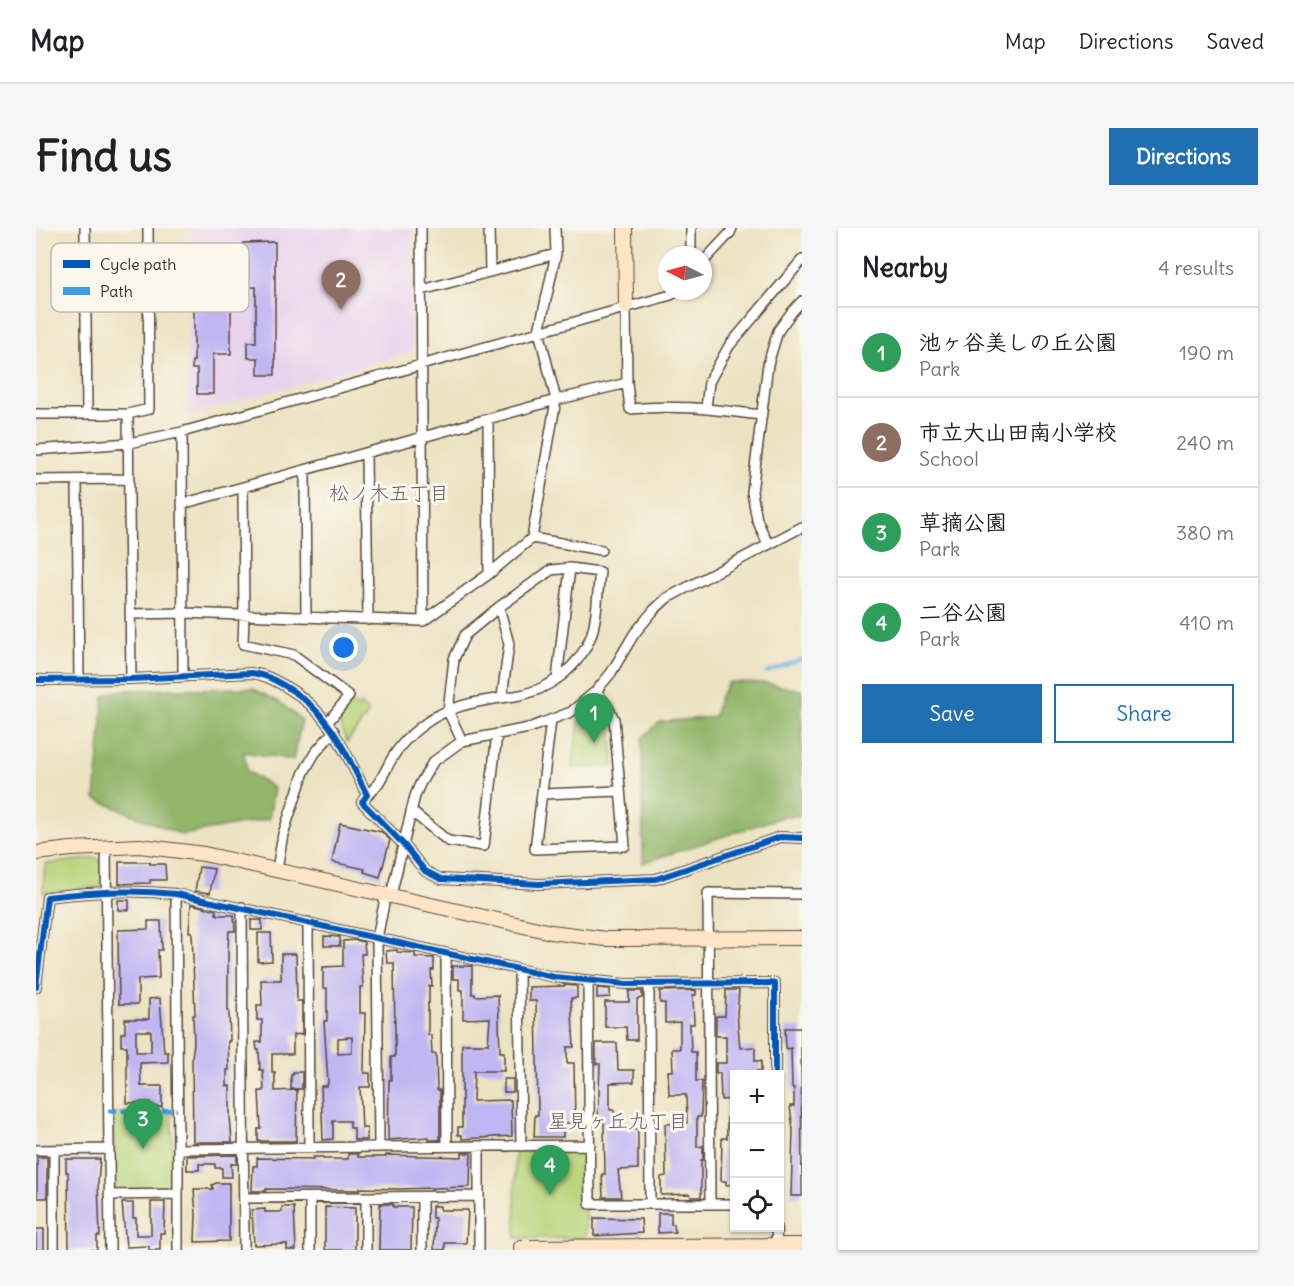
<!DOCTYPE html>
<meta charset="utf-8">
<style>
:root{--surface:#fff;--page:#f6f6f6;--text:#202124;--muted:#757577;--line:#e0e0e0;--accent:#1f6fb2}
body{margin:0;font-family:Delius,"Klee One",sans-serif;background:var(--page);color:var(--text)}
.controls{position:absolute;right:18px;bottom:18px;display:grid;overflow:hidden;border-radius:0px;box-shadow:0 2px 4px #0004}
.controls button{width:54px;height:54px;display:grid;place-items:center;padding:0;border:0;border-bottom:2px solid var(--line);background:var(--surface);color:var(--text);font:30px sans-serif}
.compass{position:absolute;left:622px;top:18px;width:54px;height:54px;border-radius:50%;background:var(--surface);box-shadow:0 2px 4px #0004;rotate:276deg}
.you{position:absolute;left:308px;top:420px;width:21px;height:21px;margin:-15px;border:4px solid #fff;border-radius:50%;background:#1a73e8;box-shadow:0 0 0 9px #1a73e833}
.badge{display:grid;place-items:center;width:39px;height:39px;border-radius:50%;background:var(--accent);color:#fff;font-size:20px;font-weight:700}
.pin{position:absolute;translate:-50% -50px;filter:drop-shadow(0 2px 3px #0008)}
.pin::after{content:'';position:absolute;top:32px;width:21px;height:18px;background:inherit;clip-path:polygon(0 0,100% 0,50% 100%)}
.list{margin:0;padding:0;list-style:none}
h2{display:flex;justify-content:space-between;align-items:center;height:78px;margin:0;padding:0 24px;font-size:26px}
h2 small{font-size:20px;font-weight:400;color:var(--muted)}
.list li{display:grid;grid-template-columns:39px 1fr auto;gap:18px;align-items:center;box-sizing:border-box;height:90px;padding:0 24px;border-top:2px solid var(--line)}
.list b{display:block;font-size:22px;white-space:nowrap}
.list p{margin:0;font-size:20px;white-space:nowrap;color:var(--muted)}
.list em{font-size:20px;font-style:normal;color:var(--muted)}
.actions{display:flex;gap:12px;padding:18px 24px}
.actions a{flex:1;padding:14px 0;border:2px solid var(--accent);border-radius:0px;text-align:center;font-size:21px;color:var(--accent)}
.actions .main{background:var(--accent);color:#fff}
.icon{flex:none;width:33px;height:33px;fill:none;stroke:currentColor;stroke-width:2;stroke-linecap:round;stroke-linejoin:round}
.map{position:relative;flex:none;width:766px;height:1022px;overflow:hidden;border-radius:0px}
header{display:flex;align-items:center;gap:36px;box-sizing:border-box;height:84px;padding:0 30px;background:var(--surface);border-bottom:2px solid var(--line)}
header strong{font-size:28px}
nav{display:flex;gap:33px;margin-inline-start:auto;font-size:21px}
.intro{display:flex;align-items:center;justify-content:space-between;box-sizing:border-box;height:144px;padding:0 36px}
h1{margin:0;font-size:42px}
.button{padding:15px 27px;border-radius:0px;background:var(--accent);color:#fff;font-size:21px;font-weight:700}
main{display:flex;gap:36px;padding:0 36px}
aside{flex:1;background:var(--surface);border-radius:0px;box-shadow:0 2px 4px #0004}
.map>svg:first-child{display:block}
</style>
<header>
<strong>Map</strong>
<nav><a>Map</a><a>Directions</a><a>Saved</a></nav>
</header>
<div class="intro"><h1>Find us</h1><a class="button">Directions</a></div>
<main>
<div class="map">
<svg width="766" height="1022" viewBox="0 0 766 1022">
<rect width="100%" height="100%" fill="#fbf7ec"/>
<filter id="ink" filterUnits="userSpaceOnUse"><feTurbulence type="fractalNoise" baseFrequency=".0167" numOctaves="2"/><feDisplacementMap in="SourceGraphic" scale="12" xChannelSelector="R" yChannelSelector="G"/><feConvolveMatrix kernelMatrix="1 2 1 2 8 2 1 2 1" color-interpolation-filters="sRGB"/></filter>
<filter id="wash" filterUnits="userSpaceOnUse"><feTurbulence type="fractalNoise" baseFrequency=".008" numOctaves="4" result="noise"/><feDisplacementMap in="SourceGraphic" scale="24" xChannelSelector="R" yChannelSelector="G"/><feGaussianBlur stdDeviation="1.35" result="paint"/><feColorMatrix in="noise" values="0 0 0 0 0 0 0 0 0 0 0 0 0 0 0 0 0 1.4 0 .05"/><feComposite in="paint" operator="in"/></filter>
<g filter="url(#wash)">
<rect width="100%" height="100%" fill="#ece3c3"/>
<path fill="#e8d2ee" d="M154 0H377L376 124 151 188Z"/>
<path fill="#b8d47a" stroke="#7a7f4c" stroke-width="1.5" d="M317 476 322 480 324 476 333 485 311 514C304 500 296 481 317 476Z
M559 476 568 479 575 492 578 538 536 540 544 489Z
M61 630 65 634 66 655 63 659 7 665 9 636Z
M77 885H136L137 958 134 961 80 963 78 959Z
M546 922 549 924V1010H480L479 923Z"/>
<path fill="#92b66a" stroke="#667044" stroke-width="1.5" d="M693 454 729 455 766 462V588H749L607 635 606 510 624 494 678 489 684 468Z
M216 460 243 474 266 492 257 532 208 524 211 543 238 560 233 591 146 607 59 571 68 468 84 462Z"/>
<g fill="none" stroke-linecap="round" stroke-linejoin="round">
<path stroke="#67b0df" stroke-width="3" d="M730 445 766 431"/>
</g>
<g id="blocks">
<path fill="#c0b6f3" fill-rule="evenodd" d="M239 14V147H222V130H212V114H220V59H212V34H207V15Z
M158 74H195V126H177V166H161V141H156V133H158Z
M304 595 346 604 354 612 344 649 328 644 329 641 296 634Z
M83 634H114V636H129L130 652H114V655L83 656Z
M163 639 178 641 174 665 159 663Z
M82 672H93V682H82Z
M155 676 180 682V686L183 687H198L199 703H193L192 720V783H193L194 813H192L193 842H191V858H194V888L196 914H157L156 829 158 815 157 787H159L156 704H153Z
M215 692H226V702H215Z
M112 693H125L126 722H122L123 750 102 751V776H83L82 702 112 701Z
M222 705H235L236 733 222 734Z
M288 708 304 709V718H288Z
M320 712 328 714 329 726H325L327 759H324V785H329L328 845H334V859H324L326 900H331V912H318V900H314V893H297V911L287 912 285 858H291L292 854 288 793H291V760H287V739L307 738V713ZM316 809V825L302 826V810Z
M361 722V724L379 725V729L398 730V742H395L396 758H393V775H392V807H395L396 826H400L401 862H404V912H393V909L352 912 353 852H355V829H359V807L358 735H351L350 723Z
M245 726H260L261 773H266V806L257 807V826H236V845H239V863L261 862 260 913H222V901H225L223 863H228L227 842H224L223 822H221L220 814H226V792H221V777H226L225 752H245Z
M417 738H436V766H439V768L462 767 464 824H468V843H438L437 873 475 872 476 908 426 911V907H422V899H426V816H452L454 790 427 791V762H423V751H417Z
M528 757 541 758V770H535L538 819H531V835H538L539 895H527V909H498L499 887H502L500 773H493V759L528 758Z
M561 760 574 761V769L561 770Z
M660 762V767H657L658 796H654L655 824H660V853H666L665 889H661V919L667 918V932H665V969H655L654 966 625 967V949L630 948 629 896 651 895 650 867H633L632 843H637L636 821H644V794L629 795V775H624V763Z
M690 762H703L701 786 704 820 719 819V833H725V843H721V846H712V844H696V871L685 872 684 845H680V835H690V808H680V788H689Z
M593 763H606V770L601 771V812H591L590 799H569V774H593Z
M124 770 128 824H132V834L104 835 105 858H126V879H114V874L91 875V818H85V805H89V791H113V771ZM100 803H115V824H100Z
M749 800H765L766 968H755L757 902 754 878H758V860H756L755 820 750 821Z
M560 815H581L582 842H598V854L574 855V882H578V901H602V941L582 942 585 969H567L566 946H569L568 895H562L564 836H560Z
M257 844H266V861H255V847H257Z
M468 851H477V864H468Z
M691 890H699L698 956 690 957V953H685L686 910H691Z
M426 925H435L434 959 362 961 324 960V962L230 961V963H216L217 938H221V930L277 931V929H287V931H312V926H322V929H350V927L426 929Z
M201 927V936H195L196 949H186V940H179V936H163V942H151V928Z
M1 929H11V970H1Z
M30 931H64L62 955 64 1008H61V1022H33L32 944H30Z
M180 955H193V1013L159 1014 160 986 158 961H177L176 957Z
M115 974H129L128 1005H124V1022H113V1018L90 1019 86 975H97V990H100V1007H115Z
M344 976H357V979H376L375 1022H343Z
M396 978H404V982H432L430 1015H409V1022H398L399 990H396Z
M246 979H258L260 1022H251V1016L218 1017 216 982 229 981V984H246Z
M289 979 319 980V1022H289Z
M622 985H635V996H638L639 1004 622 1005Z
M558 990 605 991 606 1005 558 1008Z
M0 1001H8V1022H0Z"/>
</g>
</g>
<g filter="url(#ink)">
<use href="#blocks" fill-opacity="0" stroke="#564637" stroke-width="1.5"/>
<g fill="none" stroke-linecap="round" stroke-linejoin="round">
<g stroke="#564637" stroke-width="12">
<path id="street" d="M49 0 51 186
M385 0 387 393
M453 0 454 44
M655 0V27
M667 34 694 5 696 0
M386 62 520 26
M591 155 594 181C639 176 681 182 725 187
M670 180 673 154 693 118 766 32
M0 186H92L113 181 112 0
M92 186 95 451
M452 191 453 346
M146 204 147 449
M0 222 93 215 146 204 635 67 639 63
M330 225 332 392
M269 242 270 389
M0 252 93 251
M41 252 43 451
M207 260 208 387 207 416 258 427 313 468 292 494
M146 276 520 172 591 155 590 79
M496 310 520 172 503 103 520 26 519 0
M732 316 721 292 716 264 732 136 742 103 755 85 766 73
M463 379 473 416 466 469
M94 386 147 385 387 393 453 346 496 310 565 322
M521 451 534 340
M0 452 95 451 215 445C228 446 238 452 249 458 294 484 309 523 331 567L326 574 368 617 389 643 405 651 503 656 620 651 744 609 766 610
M515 492 499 621 589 618 578 491 572 479 560 463
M506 566 584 563
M331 567C343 558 347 547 354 534 364 515 381 500 399 489 424 475 451 472 479 468 512 463 543 440 555 408 562 389 561 364 564 344L534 340 515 342 463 379 429 407 418 431 412 483 426 513
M375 583 412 613 448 618 461 506
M70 618 74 1022
M241 641 247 606 268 544 279 525 298 503
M140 666 142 921 554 917
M355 667 379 568 384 556 397 534 426 513 493 500 535 484 560 463 575 445 598 406 618 382 631 370 766 299
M206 679 208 1022
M272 694 273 919
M410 726 411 918
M483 742 485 918
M552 754 554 976H698
M613 756 614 976
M0 759 11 669C55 664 96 661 140 666L518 749 590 756 739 755V846
M443 918V1022
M343 919 341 710 350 666
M142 921V1022
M0 922 73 921
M73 967 142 966
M330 969V1022
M386 969V1022
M208 970 443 968
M274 970V1022
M674 976 672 665 766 666
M740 1000 741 1021
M18 1022V922"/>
</g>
<g stroke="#564637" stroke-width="16">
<path id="secondary" d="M589 0 590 79
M0 625 35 621 104 618 168 626 515 704 570 711 766 710
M485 1022V1019L766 1017"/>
</g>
<use href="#street" stroke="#fff" stroke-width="9"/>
<use href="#secondary" stroke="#ffe4c6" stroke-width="14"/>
<path stroke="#3f9ce0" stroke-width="4.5" stroke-dasharray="9 4.5" stroke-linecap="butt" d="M72 883 141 882"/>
<g stroke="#fbf7ec" stroke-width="10">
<path id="cycleway" d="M0 452 95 451 215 445C228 446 238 452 249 458 294 484 309 523 331 567L326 574 368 617 389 643 405 651 503 656 620 651 744 609 766 610
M0 759 11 669C55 664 96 661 140 666L518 749 590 756 739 755V846"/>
</g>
<use href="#cycleway" stroke="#0057b8" stroke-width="6"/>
</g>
</g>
<g text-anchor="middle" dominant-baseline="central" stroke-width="6" stroke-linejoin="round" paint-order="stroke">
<g font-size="20" fill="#6a5b69" stroke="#fbf7ec">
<text x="353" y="264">松ノ木五丁目</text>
<text x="582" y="892">星見ヶ丘九丁目</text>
</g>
</g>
<rect x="15" y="15" width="198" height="69" rx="9" fill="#fbf7ec" stroke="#c1baae" stroke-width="1.5"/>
<rect x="27" y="32" width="27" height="8" fill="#0057b8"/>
<rect x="27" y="59" width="27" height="8" fill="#3f9ce0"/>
<g font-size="16" fill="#3b2a1e">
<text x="64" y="42">Cycle path</text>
<text x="64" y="69">Path</text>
</g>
</svg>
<div class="controls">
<button>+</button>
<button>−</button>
<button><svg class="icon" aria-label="locate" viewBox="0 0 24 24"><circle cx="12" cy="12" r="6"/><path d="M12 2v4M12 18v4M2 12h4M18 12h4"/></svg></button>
</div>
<svg class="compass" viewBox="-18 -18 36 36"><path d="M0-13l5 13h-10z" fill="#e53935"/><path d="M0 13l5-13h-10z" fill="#757577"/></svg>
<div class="you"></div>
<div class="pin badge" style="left:558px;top:515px;background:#2e9e5b">1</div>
<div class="pin badge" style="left:305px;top:82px;background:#8d6e63">2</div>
<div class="pin badge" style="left:107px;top:921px;background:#2e9e5b">3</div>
<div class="pin badge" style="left:514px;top:967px;background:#2e9e5b">4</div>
</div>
<aside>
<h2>Nearby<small>4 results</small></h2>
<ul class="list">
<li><span class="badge" style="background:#2e9e5b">1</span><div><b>池ヶ谷美しの丘公園</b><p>Park</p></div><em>190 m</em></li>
<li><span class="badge" style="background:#8d6e63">2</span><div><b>市立大山田南小学校</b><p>School</p></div><em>240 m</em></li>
<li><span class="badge" style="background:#2e9e5b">3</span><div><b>草摘公園</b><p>Park</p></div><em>380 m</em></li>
<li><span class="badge" style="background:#2e9e5b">4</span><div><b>二谷公園</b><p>Park</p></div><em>410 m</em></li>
</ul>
<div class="actions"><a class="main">Save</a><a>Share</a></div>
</aside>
</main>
